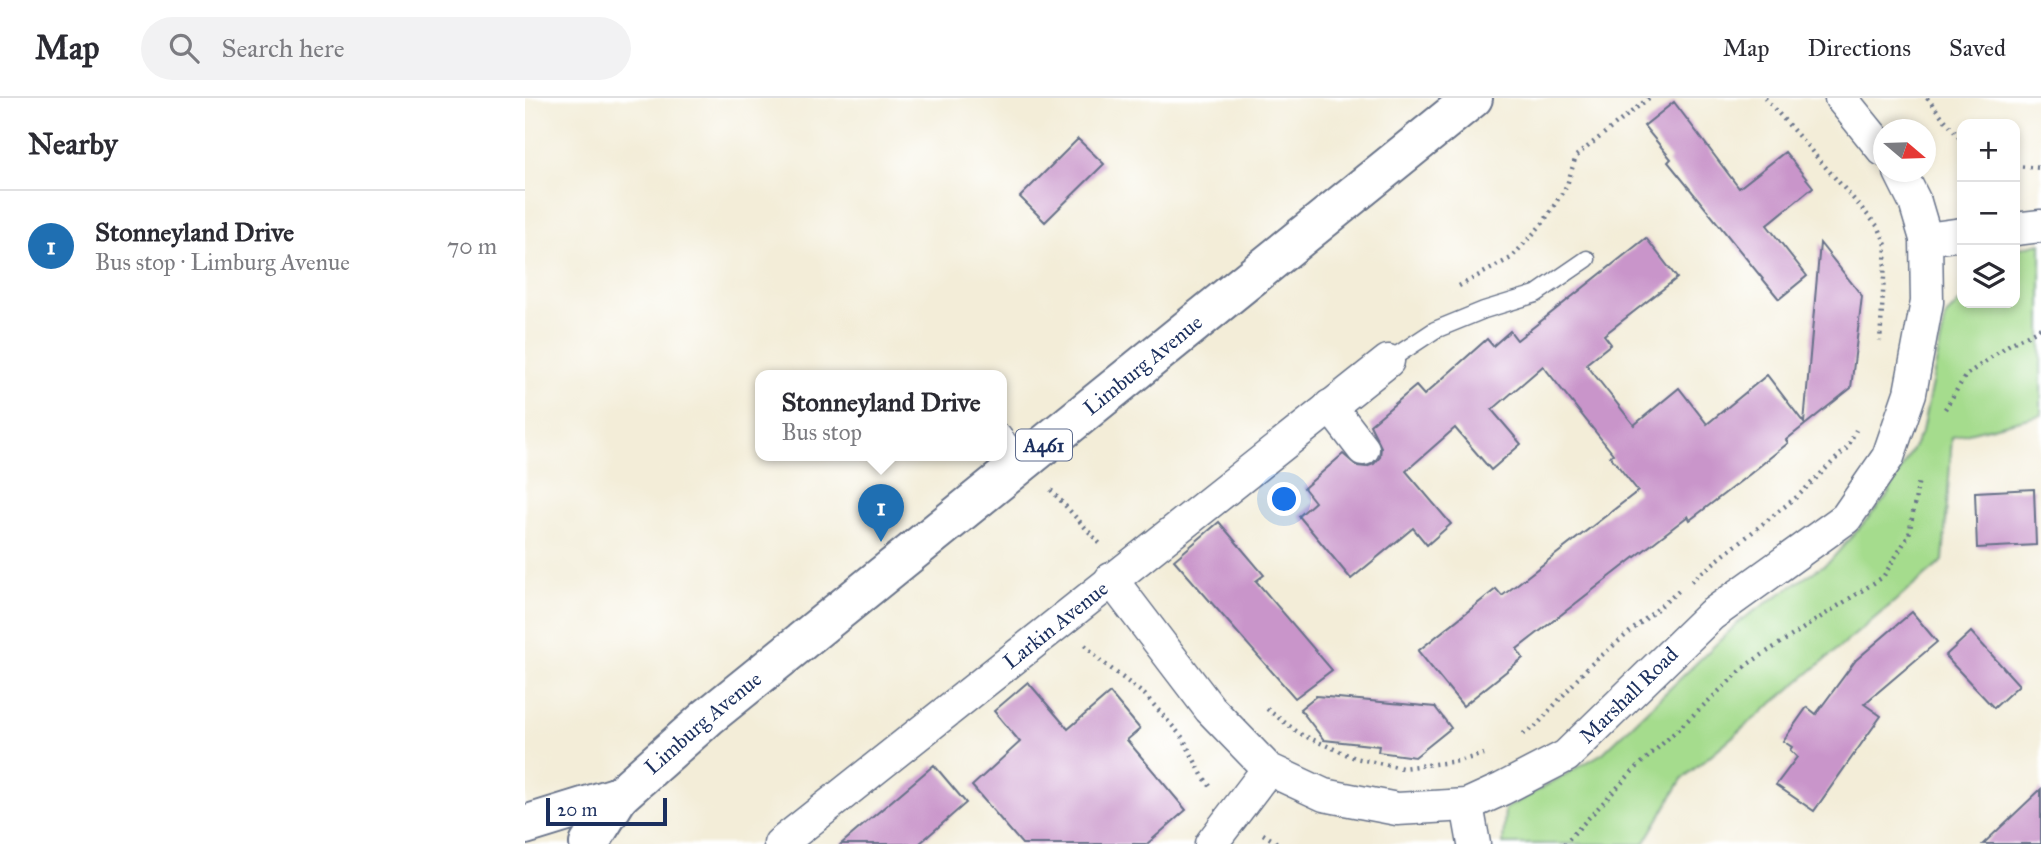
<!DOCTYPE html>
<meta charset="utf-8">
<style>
:root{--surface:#fff;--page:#f2f2f3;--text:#2b2b33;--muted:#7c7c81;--line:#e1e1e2;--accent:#1f6fb2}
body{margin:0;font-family:"IM FELL Great Primer",serif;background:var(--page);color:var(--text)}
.controls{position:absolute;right:21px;top:21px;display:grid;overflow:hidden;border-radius:14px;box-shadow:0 4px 10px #0003}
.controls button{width:63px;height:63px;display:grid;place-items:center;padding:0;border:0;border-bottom:2px solid var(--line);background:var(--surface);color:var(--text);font:35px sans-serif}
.compass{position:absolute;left:1348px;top:21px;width:63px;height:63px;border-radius:50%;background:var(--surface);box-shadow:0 4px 10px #0003;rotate:109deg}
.scale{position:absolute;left:21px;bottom:18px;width:121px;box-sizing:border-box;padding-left:7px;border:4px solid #1b2f5e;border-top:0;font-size:19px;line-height:24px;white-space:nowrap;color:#1b2f5e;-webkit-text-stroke:5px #fff;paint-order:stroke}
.you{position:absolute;left:760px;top:402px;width:24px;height:24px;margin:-18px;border:5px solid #fff;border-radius:50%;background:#1a73e8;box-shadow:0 0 0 10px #1a73e833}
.badge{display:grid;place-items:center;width:46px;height:46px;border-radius:50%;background:var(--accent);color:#fff;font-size:23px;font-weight:700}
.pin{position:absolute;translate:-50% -58px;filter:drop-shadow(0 2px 4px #0008)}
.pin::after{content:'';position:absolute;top:37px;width:24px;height:21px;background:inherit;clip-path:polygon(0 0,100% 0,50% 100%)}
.popup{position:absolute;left:230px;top:272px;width:252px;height:91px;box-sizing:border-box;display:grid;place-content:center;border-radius:14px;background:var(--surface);filter:drop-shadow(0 2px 5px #0005);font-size:23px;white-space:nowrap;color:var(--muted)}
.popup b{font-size:26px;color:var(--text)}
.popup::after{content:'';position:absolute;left:50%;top:100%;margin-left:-14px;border:14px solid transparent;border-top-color:var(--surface)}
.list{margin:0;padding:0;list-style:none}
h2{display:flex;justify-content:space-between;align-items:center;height:91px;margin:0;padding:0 28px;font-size:30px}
h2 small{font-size:23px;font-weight:400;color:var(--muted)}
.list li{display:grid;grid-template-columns:46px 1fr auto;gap:21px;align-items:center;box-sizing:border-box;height:112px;padding:0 28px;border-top:2px solid var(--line)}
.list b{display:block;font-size:26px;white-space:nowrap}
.list p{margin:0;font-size:23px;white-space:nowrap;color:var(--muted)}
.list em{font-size:23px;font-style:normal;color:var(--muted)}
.icon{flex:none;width:38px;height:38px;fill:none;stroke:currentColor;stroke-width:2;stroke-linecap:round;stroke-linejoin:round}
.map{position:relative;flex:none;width:1516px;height:746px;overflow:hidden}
header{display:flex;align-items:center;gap:42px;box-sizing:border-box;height:98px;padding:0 35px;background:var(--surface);border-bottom:2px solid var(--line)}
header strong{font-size:33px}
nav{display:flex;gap:38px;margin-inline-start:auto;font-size:24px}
.search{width:490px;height:63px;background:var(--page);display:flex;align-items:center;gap:18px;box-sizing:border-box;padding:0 24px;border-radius:38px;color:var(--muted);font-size:26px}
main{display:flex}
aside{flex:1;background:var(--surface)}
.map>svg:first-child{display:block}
</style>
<header>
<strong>Map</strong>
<div class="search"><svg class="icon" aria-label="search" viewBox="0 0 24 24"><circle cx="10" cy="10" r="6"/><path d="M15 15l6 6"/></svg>Search here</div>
<nav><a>Map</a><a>Directions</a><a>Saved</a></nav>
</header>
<main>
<aside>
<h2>Nearby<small></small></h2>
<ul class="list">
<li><span class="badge">1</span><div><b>Stonneyland Drive</b><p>Bus stop · Limburg Avenue</p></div><em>70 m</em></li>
</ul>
</aside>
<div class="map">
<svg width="1516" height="746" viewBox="0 0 1516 746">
<rect width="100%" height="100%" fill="#fff"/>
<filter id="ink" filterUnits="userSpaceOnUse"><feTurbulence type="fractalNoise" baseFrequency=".0143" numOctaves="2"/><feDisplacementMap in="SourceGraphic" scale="14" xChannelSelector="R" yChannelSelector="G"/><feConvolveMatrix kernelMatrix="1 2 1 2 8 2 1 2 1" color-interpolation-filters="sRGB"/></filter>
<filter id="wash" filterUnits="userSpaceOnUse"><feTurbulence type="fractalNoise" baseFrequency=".00686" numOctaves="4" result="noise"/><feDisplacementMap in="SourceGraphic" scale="28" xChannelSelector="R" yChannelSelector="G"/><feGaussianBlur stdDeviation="1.57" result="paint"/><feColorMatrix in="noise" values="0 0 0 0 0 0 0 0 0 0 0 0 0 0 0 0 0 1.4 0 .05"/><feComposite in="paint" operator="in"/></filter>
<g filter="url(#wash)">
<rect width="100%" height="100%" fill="#f3edd8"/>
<path fill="#a5dc8d" stroke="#608676" stroke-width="2" d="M1516 145V317L1427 339 1418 463 1157 681 1119 746H978L980 711 1078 655 1216 522 1305 463 1361 400 1397 333 1421 218 1437 202V205H1490V151Z"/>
<g id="blocks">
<path fill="#c995ca" d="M1149 4 1214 90 1260 54 1288 89 1242 127 1282 178 1254 201 1143 64 1146 61 1119 28Z
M553 41 579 66 520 124 495 99Z
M1121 140 1152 180 1079 237 1086 246 1061 266 1109 327 1154 290 1182 326 1242 277 1279 325 1295 145 1337 198 1326 290 1261 342 1263 345 1225 376 1165 422 1163 418 992 551 998 560 938 608 893 553 971 491 977 498 1113 393 1085 358 1088 356 1018 268 967 312 996 346 966 372 930 330 881 373 926 426 902 447 888 430 826 481 774 418 790 404 779 390 818 356 832 368 841 369 849 366 855 359 856 349 845 327 891 288 899 297 962 241 968 248 985 233 992 242Z
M1509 391 1511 447 1452 450 1450 394Z
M694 424 739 477 731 483 807 572 770 600 649 462Z
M1387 514 1412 544 1339 606 1356 618 1289 713 1251 687 1272 659 1265 652 1267 649 1258 643 1282 609 1291 616 1331 562Z
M1446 534 1494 587 1469 610 1420 558Z
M503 584 543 631 585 595 615 631 602 642 661 712 622 746H497L447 688 495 644 469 613Z
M791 598 910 609 926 630 890 659 853 654 854 648 799 642 775 611Z
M409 667 441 705 394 746H316Z
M1516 691V746H1458Z"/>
</g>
</g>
<g filter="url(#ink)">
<use href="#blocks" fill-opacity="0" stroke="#677289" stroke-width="2"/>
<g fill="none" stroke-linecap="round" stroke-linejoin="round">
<g stroke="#677289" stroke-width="19">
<path id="lane" d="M863 263 910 232 959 212 1011 196 1062 161
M477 335 499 363"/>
</g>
<g stroke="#677289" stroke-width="35">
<g id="street">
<path d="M1316 0 1358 52"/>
<path d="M1490 131 1516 128"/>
<path d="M1401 141 1437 136"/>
<path d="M805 308 838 351"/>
<path id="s1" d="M586 481 685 611 743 671 799 697 872 711 942 707 977 691 1041 658 1186 517 1321 420 1363 359 1385 295 1402 204 1401 141 1390 104 1375 74"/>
<path d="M942 707 949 746"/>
<path id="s2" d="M255 746 863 263"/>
<path d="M686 746 743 671"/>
</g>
</g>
<g stroke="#677289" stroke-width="42">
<g id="primary">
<path d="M0 727 94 698"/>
<path id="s3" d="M64 746 94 698 183 619 948 0"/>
</g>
</g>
<path stroke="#677289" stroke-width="4.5" stroke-dasharray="2 5" stroke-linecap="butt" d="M1240 0 1354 130 1361 147 1355 243
M1402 0 1437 43
M1490 68 1516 70
M934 188 986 160 1018 125 1042 87 1051 58 1124 0
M1420 311 1441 277 1485 246 1516 230
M526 392 576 447
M1166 483 1274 397 1322 350 1331 332
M560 547 576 563 620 597 658 640 677 677 685 688
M742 611 775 636 830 660 877 670 934 663 963 655
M998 636 1011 628 1063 569 1156 491
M738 736 754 746
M1039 746 1107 674 1223 566 1358 479 1384 437 1394 381"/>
<use href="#lane" stroke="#fff" stroke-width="16"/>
<use href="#street" stroke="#fff" stroke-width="32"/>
<use href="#primary" stroke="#fff" stroke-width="38"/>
</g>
</g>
<g text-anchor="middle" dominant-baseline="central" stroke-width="7" stroke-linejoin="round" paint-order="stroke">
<rect fill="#fff" stroke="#5f6d8e" stroke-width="2" x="491" y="331.5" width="56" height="31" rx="5"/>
<g font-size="19" font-weight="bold" fill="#1b2f5e">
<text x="519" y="347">A461</text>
</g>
<g font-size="21" fill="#1b2f5e" stroke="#fff">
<text stroke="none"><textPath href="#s3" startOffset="735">Limburg Avenue</textPath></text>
<text stroke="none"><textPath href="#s2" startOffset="352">Larkin Avenue</textPath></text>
<text stroke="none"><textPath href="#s1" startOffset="651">Marshall Road</textPath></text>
<text stroke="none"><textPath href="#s3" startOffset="168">Limburg Avenue</textPath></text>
</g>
</g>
</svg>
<div class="controls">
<button>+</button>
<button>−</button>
<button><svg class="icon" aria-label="layers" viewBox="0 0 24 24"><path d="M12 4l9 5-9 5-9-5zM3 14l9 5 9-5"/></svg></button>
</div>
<svg class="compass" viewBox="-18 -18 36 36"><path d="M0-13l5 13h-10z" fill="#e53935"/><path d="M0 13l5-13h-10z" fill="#7c7c81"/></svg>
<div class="scale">20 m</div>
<div class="you"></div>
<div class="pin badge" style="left:356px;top:444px">1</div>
<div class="popup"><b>Stonneyland Drive</b>Bus stop</div>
</div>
</main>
